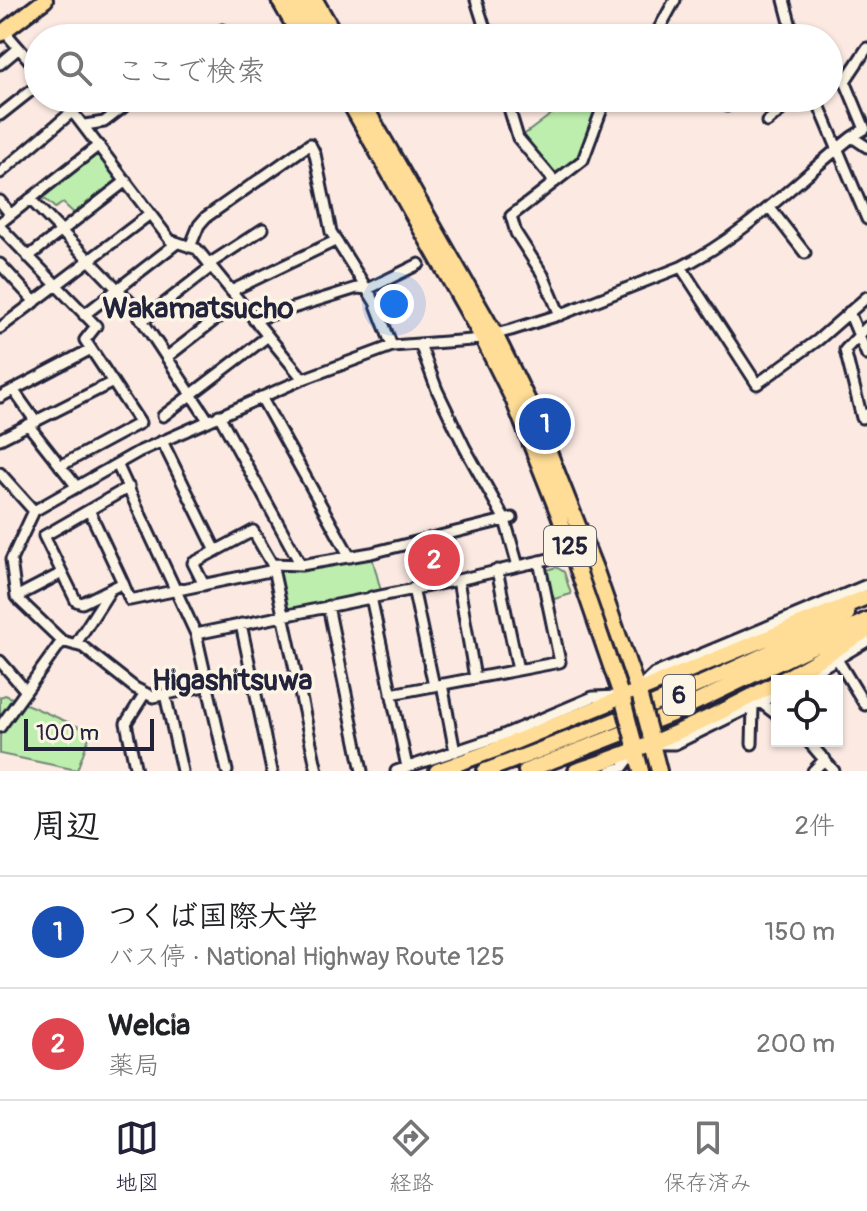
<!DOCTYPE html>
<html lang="ja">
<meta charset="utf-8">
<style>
:root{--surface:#fff;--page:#f6f6f6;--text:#202124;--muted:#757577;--line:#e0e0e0;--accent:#22223b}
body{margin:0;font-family:Pangolin,"Klee One",sans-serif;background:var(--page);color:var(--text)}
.controls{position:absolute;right:24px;bottom:24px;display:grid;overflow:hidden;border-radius:0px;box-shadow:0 2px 6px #0004}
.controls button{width:72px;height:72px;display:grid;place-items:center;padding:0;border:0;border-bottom:2px solid var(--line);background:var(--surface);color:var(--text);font:40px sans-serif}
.scale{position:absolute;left:24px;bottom:20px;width:130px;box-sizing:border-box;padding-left:8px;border:4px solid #22223b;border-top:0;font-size:22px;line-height:28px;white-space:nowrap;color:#22223b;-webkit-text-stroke:6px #fcf5e5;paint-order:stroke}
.you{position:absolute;left:394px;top:304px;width:28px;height:28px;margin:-20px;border:6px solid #fff;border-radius:50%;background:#1a73e8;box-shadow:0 0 0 12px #1a73e833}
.badge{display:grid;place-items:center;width:52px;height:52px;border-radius:50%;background:var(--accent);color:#fff;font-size:26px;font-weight:700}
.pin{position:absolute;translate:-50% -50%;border:4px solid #fff;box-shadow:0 2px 8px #0006}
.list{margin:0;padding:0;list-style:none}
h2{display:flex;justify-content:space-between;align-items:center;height:104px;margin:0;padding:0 32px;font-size:34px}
h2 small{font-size:26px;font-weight:400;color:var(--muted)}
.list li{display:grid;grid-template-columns:52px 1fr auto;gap:24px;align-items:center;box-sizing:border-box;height:112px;padding:0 32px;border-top:2px solid var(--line)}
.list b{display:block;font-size:30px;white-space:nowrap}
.list p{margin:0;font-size:26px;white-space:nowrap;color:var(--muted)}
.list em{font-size:26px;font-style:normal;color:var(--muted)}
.icon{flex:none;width:44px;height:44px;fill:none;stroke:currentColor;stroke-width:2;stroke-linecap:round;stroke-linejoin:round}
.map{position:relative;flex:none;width:867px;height:771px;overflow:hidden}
.search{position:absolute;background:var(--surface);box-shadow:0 2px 6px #0004;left:24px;right:24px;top:24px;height:88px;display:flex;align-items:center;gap:20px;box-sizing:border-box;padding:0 28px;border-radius:44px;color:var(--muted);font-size:30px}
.sheet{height:328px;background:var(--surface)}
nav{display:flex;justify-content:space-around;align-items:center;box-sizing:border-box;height:112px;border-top:2px solid var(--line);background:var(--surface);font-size:22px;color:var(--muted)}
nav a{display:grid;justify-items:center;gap:4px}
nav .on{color:var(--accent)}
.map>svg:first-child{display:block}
</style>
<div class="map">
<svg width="867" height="771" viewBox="0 0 867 771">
<rect width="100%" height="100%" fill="#fceae2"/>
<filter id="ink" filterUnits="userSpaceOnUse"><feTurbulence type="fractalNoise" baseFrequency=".0125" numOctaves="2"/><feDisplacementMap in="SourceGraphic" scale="16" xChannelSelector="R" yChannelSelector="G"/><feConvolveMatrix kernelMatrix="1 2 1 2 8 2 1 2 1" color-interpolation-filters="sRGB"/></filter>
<g filter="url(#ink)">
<path fill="#bdeead" stroke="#708874" stroke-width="2" d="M573 98H603L580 158 555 179 521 137Z
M99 147 123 181 77 216 63 203 55 208 45 199 41 202 33 199Z
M371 553 382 595 284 615 272 564Z
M556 567 564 572 571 594 551 600 545 571Z
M5 695 91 732 77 770 0 754V697Z"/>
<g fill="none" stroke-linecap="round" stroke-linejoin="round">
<g stroke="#22223b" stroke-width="15">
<path id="minor" d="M476 0 488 38
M784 0 794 38
M4 31 38 70
M212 38 222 30
M654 38 675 0
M867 48 845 81 865 129 852 137 867 147
M0 64 19 48
M62 98 170 240 197 249 303 379
M506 98 518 138 555 182
M719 98 727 106 737 98
M816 98 867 219
M0 115 38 85
M767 122 795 98
M85 125 104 122 135 98
M0 173 73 111
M30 199 130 302 208 420
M0 201 10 214
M770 208 805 253
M0 223 99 145
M0 227 96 326 85 340 140 423 60 466
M190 247 199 225 206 217 310 144 315 154 331 232 375 302 392 346
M28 257 126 181
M0 264 35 302
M209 264 263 229
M681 267C746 235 796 181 852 137
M231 291 335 241
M849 312 867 355
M84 315 177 243
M560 315 543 275 516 233 511 216 583 160 606 98
M254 320 357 288 368 289 419 264
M142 321 211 267
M867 327 845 350 862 418 867 414
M0 328 150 214
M420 344 437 390 465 448 505 520 518 566
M167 357 239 301
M14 391 36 422
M0 397 91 349
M261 397 350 557
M219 415 301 565
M163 416 268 336
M29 426 77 487
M0 439 113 382
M162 441 216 551
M117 464 196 634 227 771
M0 473 34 511
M129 487 44 536 76 601 82 603 123 583 130 600 274 570
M89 510 123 583
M497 570 518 670
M458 580 475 678
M204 585 193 563 253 531 272 564
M413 588 434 686
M16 597 62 573
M371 597 407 767
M328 606 362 771
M241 624 272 771
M196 634 458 580 562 556 587 547
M62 641 83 647 135 688 153 697 209 685
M75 645 111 589
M837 659 865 705
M0 661 26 691
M799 681 867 641
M442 684 455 752
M641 686 654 674 867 585
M165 694 182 771
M391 694 560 662 539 561
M760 702 777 715
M0 727 62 641 16 597 11 560 34 511 138 452 303 379 392 346 472 340 511 330 562 314 681 267 757 384 818 340 867 297
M808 741 834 771
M656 744H675L777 694
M752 744 753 706
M136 771 126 723 145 693
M317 771 272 564 301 565 371 553 512 518
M396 771 501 736 593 697 619 696
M611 771 623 767 635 751
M813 771 825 759"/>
</g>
<g stroke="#22223b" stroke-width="20">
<path id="primary" d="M0 34 45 0"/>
</g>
<g stroke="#22223b" stroke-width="20">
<path id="trunk" d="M279 0 301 38
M291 0 313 38
M304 0 325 38
M315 0 337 38
M347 98 482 337 513 399 559 515 624 704
M360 98 495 334 532 409 596 571 640 697
M650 736 659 771
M634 744 641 771
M437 771 495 750 867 597
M485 771C609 725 730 675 847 614
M526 771 672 714 867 620
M576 771C678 738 776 687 867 630"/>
</g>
<use href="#minor" stroke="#fcf5e5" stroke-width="9"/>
<use href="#primary" stroke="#ffdd96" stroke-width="14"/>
<use href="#trunk" stroke="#ffdd96" stroke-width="14"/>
<g stroke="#22223b" stroke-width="20" stroke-linecap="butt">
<path id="trunk-bridge" d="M640 697 650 734
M624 704 634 742"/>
</g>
<use href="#trunk-bridge" stroke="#ffdd96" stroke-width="14"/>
</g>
</g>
<g text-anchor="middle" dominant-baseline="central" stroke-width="7" stroke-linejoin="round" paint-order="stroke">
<g fill="#fcf5e5" stroke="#63616e" stroke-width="2">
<rect x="544" y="526" width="52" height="40" rx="6"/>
<rect x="663" y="675" width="32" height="40" rx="6"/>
</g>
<g font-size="24" font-weight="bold" fill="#22223b">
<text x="570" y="546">125</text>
<text x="679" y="695">6</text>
</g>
<g font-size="30" font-weight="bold" fill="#22223b" stroke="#fcf5e5">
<text x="198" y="308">Wakamatsucho</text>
<text x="232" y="680">Higashitsuwa</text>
</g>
</g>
</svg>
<div class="controls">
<button><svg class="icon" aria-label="locate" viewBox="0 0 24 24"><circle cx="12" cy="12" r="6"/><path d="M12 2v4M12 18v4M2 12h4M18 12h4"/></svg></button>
</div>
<div class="scale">100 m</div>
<div class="you"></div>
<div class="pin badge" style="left:545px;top:424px;background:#1a4fb4">1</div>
<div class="pin badge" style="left:434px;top:560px;background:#e0444e">2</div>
<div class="search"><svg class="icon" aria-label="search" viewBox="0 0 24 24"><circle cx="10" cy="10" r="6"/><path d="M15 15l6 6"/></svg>ここで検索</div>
</div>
<section class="sheet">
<h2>周辺<small>2件</small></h2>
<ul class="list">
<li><span class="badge" style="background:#1a4fb4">1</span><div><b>つくば国際大学</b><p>バス停 · National Highway Route 125</p></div><em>150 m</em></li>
<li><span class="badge" style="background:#e0444e">2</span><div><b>Welcia</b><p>薬局</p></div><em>200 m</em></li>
</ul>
</section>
<nav>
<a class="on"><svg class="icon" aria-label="map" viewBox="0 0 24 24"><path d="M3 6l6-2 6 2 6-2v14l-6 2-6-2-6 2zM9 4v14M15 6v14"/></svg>地図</a>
<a><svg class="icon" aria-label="directions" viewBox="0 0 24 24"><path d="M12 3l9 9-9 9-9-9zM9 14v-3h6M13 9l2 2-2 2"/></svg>経路</a>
<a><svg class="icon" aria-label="saved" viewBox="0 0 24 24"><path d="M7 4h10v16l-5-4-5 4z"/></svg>保存済み</a>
</nav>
